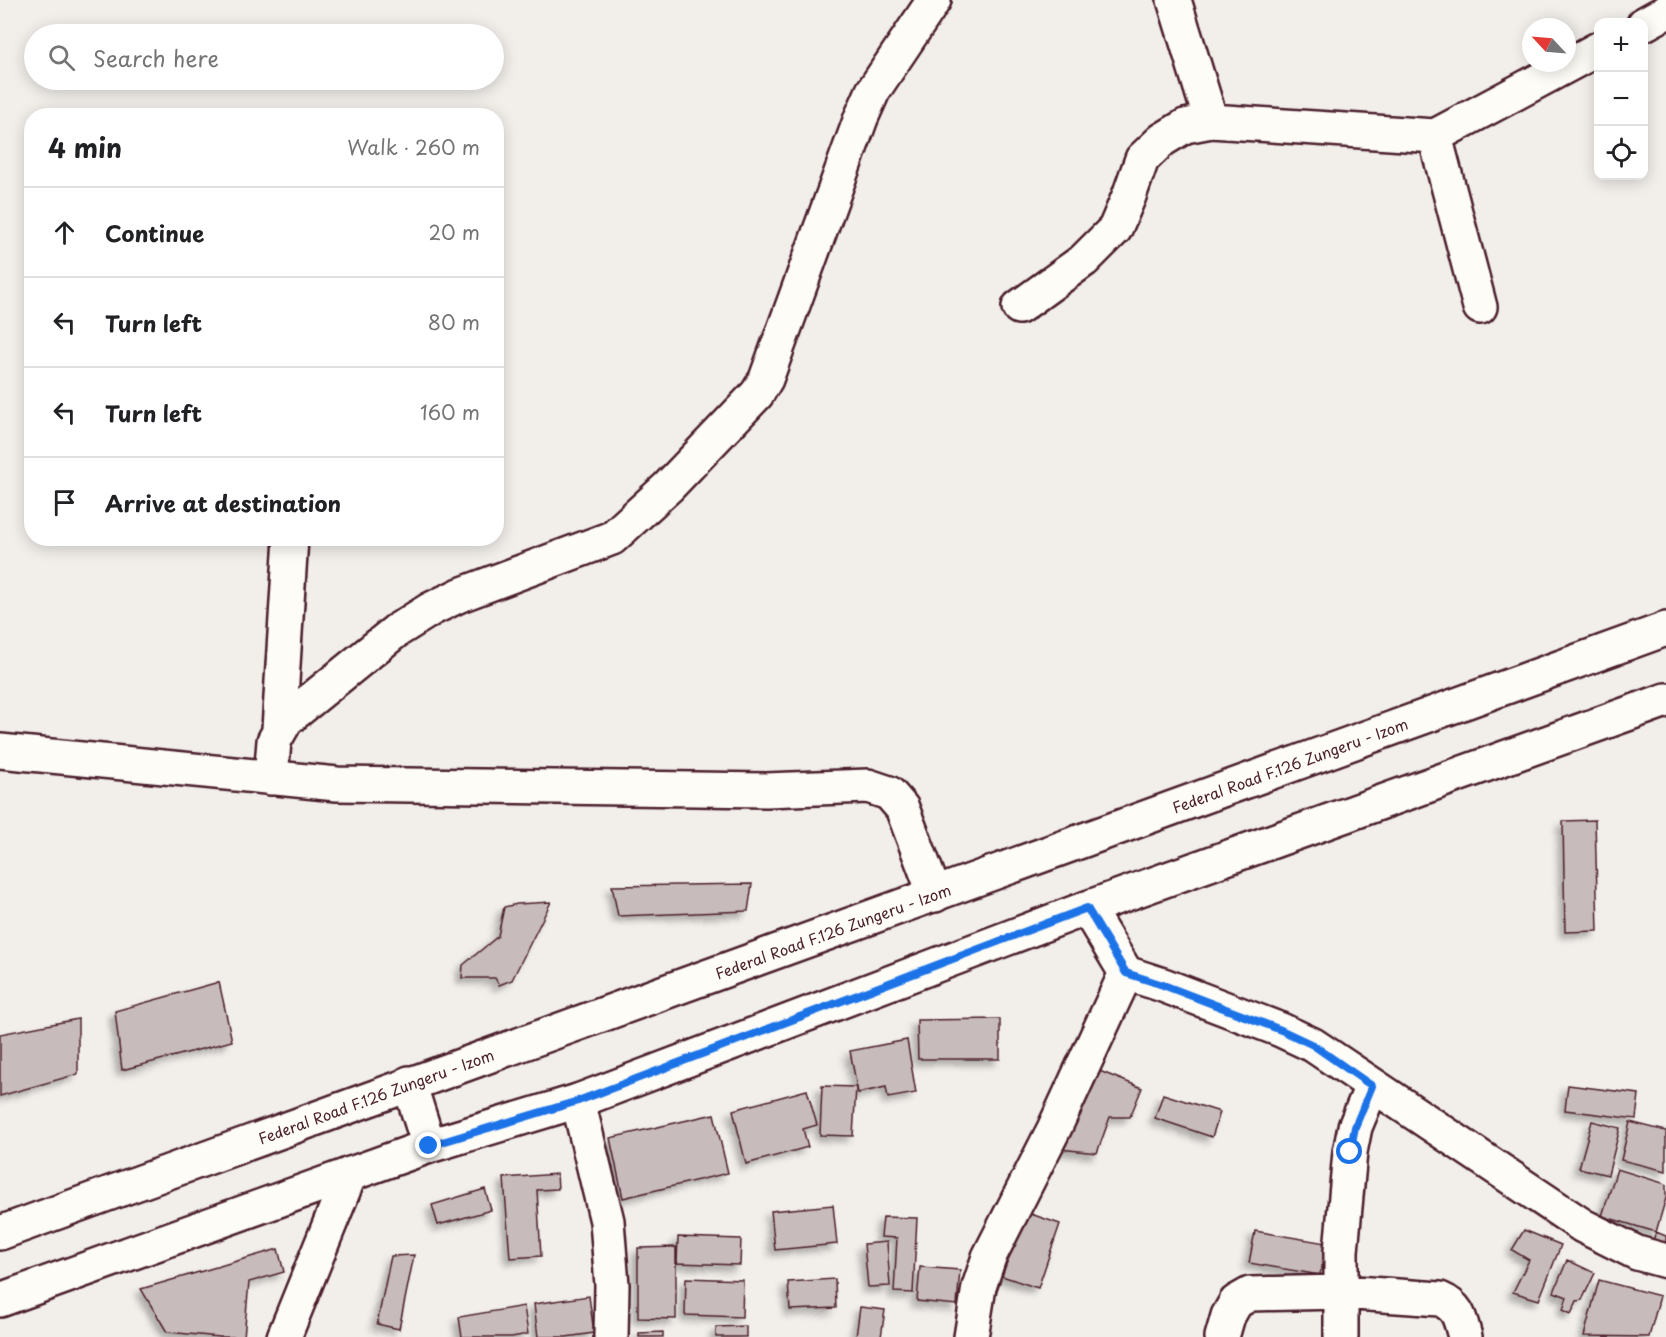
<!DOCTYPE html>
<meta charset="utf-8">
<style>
:root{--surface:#fff;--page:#f2f2f2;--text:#202124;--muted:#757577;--line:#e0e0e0}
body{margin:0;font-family:"Playpen Sans",sans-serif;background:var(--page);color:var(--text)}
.controls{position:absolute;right:18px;top:18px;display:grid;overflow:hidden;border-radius:12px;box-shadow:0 3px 15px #0003}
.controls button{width:54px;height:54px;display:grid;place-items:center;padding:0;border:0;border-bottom:2px solid var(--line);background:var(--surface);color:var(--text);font:30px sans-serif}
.compass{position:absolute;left:1522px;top:18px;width:54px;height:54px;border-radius:50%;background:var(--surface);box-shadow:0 3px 15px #0003;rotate:296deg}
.stop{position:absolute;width:18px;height:18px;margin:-14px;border:4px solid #1a73e8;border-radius:50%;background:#fff}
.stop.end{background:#1a73e8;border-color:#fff;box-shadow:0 2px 6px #0008}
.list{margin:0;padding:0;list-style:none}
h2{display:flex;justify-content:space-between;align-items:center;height:78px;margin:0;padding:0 24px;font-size:26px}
h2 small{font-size:20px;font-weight:400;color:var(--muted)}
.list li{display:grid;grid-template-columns:39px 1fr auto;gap:18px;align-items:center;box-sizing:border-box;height:90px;padding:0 24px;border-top:2px solid var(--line)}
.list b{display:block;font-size:22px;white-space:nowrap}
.list em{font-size:20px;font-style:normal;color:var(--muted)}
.icon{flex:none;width:33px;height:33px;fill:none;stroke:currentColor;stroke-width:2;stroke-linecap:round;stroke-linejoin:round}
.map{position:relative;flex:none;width:1666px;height:1337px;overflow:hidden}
.search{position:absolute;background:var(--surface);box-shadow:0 3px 15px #0003;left:24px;top:24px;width:480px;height:66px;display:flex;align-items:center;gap:15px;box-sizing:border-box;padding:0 21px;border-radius:33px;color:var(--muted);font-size:22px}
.panel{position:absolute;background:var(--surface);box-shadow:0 3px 15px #0003;left:24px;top:108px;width:480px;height:438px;border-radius:24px}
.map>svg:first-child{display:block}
</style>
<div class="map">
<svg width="1666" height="1337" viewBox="0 0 1666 1337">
<defs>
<filter id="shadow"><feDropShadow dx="-5.5" dy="5.5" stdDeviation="3" flood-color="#0004"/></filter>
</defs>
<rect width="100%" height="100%" fill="#f2efeb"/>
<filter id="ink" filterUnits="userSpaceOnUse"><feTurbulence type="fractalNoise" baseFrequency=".0167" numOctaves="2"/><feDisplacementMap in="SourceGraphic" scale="12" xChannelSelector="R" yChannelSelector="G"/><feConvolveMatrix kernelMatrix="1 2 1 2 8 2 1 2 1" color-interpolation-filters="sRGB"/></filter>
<g filter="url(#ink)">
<path fill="#c8bbbb" stroke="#4a1f2b" stroke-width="1.5" filter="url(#shadow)" d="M1595 820 1598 931 1565 932 1563 821Z
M752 884 748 911 618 916 612 886Z
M551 902 512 980 499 985 495 978H462L463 965 498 936 504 907 517 904Z
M219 982 232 1041 122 1070 115 1011Z
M78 1019V1074L0 1096V1034Z
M1000 1019V1059H918L917 1020Z
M907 1040 916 1093 888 1098 886 1087 858 1093 850 1051Z
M1092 1068 1142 1088 1130 1117H1110L1097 1153 1060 1149Z
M1568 1085 1639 1094 1636 1119 1565 1110Z
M822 1086 856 1087 853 1136 820 1135Z
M807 1090 817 1125 803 1129 808 1147 746 1164 733 1110Z
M1163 1094 1220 1112 1212 1137 1155 1118Z
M714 1114 728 1173 623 1198 610 1138Z
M1592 1121 1620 1128 1608 1175 1579 1168Z
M1630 1122 1666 1131V1171L1621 1160Z
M1617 1169 1666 1184V1198L1656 1232 1602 1216Z
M557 1174 558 1189 537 1190 541 1256 510 1258 504 1178Z
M485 1189 491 1210 438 1225 432 1205Z
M833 1205 837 1244 775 1250 771 1211Z
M1025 1212 1060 1224 1038 1288 1002 1276Z
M883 1217 917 1218 913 1293 894 1292 897 1238 881 1237Z
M1524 1230 1561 1245 1539 1300 1513 1292 1529 1260 1512 1250Z
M1255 1231 1326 1243 1320 1275 1249 1263Z
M1656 1232 1666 1236V1261L1647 1256Z
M678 1237 741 1239 740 1265 677 1263Z
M887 1242 890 1286 868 1287 864 1244Z
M676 1247V1319L638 1318V1248Z
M278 1249 284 1272 249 1282 244 1337H220L167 1332 141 1289Z
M414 1255 399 1329 377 1324 391 1256Z
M1567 1260 1595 1273 1582 1300 1577 1301 1571 1314 1563 1310 1567 1297 1554 1292Z
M920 1267 960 1270 957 1305 917 1301Z
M686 1278 743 1280 742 1317 685 1315Z
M835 1279 836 1308 790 1310 788 1282Z
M1599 1280 1660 1296 1649 1337 1584 1336Z
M589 1296 594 1333 566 1337H538L534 1304Z
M524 1306 528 1334 512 1337H462L459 1317Z
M860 1307 885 1310 881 1337H856Z
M746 1326V1337H716V1327Z
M663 1332V1337H639V1333Z"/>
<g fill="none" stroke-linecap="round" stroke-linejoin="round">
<g stroke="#4a1f2b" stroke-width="38">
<path id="minor" d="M1174 0 1211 121
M1644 24 1666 12
M1019 307 1084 260 1115 229 1129 196 1142 159 1162 140 1185 126 1211 121 1435 136
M1480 307 1435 136 1598 49
M279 729 291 538
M0 751 337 784 766 790 868 786 889 793 902 808 935 895
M271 778 274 741 286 720 396 631 431 609 460 595 612 538 668 487 757 394 766 379 861 118 873 91 934 0
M1087 908 1126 973 1163 985 1281 1030 1313 1045 1583 1226 1637 1253 1666 1261
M578 1101 607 1221 612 1285 611 1337
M284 1337 350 1174
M971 1337 979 1287 989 1257 1054 1129 1126 973
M1222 1337 1228 1316 1236 1302 1250 1294 1341 1292 1440 1299C1459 1307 1460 1319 1465 1337
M1341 1337V1251L1350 1152 1355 1127 1372 1086"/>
</g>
<g stroke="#4a1f2b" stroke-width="38">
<path id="major" d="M409 1083 429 1146
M0 1233 1666 629
M0 1300 429 1146 578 1101 1087 908 1666 700"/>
</g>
<use href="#minor" stroke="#fdfcf7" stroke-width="33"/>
<use href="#major" stroke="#fdfcf7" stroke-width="33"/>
</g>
</g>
<g fill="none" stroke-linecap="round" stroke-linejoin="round" filter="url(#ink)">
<path stroke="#1a73e8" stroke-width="8" d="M429 1146 578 1101 1087 908 1126 973 1163 985 1281 1030 1313 1045 1372 1086 1355 1127 1350 1152"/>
</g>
<g text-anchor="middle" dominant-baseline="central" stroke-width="6" stroke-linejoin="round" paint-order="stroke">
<g font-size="15" fill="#4a1f2b" stroke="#fdfcf7">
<text transform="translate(1290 765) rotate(-20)">Federal Road F.126 Zungeru - Izom</text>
<text transform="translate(833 931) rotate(-20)">Federal Road F.126 Zungeru - Izom</text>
<text transform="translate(376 1096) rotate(-20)">Federal Road F.126 Zungeru - Izom</text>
</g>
</g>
</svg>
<div class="controls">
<button>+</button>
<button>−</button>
<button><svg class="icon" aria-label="locate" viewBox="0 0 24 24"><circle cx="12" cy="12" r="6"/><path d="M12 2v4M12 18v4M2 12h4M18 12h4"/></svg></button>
</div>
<svg class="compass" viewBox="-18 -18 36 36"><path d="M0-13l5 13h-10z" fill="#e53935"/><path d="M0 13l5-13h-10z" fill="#757577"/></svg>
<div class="stop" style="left:1350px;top:1152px"></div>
<div class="stop end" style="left:429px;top:1146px"></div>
<div class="search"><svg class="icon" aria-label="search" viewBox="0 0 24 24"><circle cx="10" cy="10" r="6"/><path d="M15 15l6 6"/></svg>Search here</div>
<section class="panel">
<h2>4 min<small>Walk · 260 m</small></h2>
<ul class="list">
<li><svg class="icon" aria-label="ahead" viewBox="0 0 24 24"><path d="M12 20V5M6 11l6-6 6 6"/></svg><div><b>Continue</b></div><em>20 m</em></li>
<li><svg class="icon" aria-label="left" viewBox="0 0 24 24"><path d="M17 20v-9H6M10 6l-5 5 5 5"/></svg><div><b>Turn left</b></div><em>80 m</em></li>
<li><svg class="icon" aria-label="left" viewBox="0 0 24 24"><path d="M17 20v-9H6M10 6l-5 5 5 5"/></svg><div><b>Turn left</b></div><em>160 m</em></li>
<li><svg class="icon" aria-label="arrive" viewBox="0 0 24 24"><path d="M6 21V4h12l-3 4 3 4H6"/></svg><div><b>Arrive at destination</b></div></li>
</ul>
</section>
</div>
